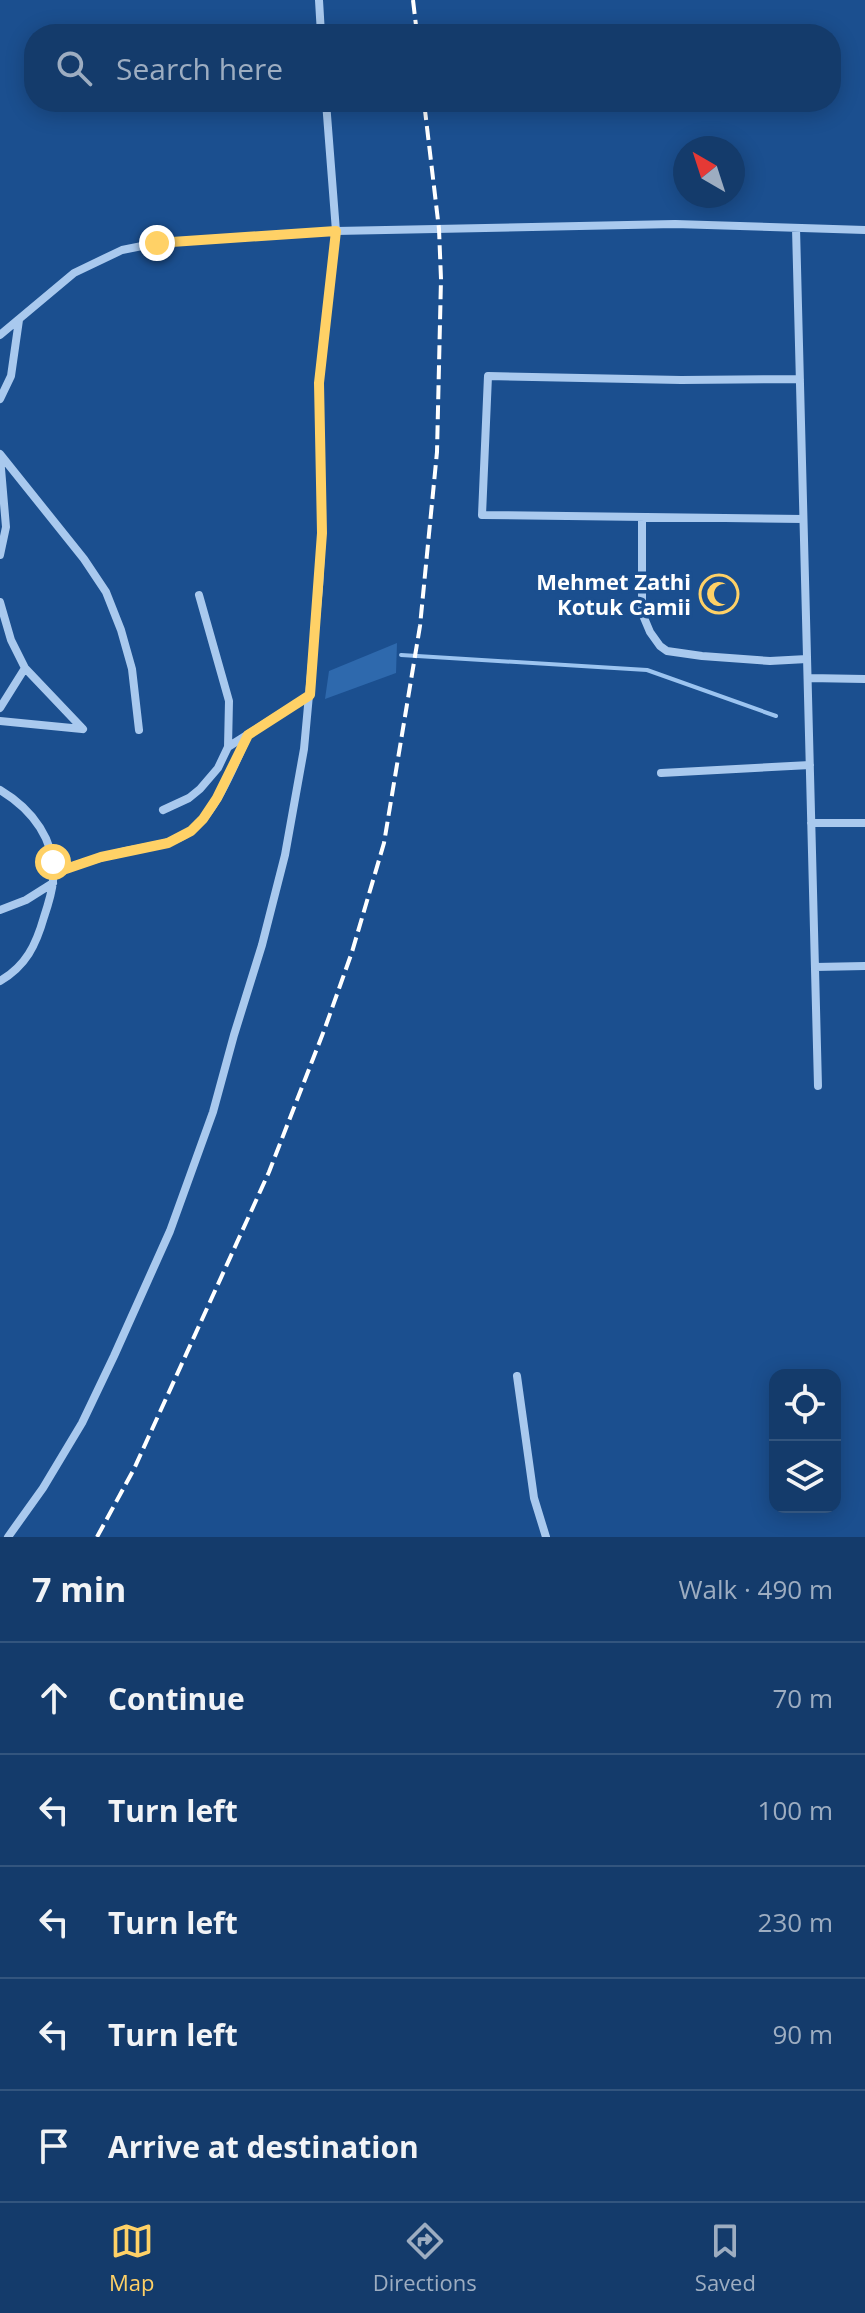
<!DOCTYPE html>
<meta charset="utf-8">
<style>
:root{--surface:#143b6b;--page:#214673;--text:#f1f3f6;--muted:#9dadc1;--line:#33557e;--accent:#ffd166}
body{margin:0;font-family:"Open Sans",sans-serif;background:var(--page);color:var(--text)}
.controls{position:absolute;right:24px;bottom:24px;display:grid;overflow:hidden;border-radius:16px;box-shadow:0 4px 20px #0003}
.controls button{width:72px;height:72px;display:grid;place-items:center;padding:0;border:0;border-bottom:2px solid var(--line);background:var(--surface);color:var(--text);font:40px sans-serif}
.compass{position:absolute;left:673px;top:136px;width:72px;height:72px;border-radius:50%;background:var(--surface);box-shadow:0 4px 20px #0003;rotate:321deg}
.stop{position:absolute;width:24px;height:24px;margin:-18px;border:6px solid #ffd166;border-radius:50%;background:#fff}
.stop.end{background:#ffd166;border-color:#fff;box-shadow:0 2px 8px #0008}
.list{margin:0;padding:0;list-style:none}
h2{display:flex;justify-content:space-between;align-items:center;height:104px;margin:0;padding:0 32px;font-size:34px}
h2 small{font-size:26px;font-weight:400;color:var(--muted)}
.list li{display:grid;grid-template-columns:52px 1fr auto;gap:24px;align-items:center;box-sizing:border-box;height:112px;padding:0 32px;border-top:2px solid var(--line)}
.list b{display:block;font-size:30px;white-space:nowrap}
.list em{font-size:26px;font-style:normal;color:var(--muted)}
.icon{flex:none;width:44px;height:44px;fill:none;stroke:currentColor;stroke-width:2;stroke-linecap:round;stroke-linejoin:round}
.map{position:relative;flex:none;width:865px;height:1537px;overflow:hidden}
.search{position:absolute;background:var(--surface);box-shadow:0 4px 20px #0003;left:24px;right:24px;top:24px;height:88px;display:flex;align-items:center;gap:20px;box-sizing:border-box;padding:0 28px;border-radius:32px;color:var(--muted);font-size:30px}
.sheet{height:664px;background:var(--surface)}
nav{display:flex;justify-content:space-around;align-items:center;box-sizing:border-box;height:112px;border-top:2px solid var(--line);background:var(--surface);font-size:22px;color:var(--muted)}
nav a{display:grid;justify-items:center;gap:4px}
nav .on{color:var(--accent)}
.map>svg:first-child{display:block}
</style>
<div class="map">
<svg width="865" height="1537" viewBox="0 0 865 1537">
<rect width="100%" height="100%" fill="#1b4f8f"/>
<path fill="#2e69ad" d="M397 643 396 673 325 699 329 671Z"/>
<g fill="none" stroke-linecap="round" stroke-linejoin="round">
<path stroke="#9cc4f0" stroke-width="4" d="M401 655 647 670 776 716"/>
<path stroke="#a9c9ee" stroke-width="8" d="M319 0 321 34
M796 228 818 1086
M0 335 74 273 122 250 157 243 336 231 675 224 865 230
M800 379 681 380 488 376 482 515 803 519
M0 399 11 376 19 320
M0 454 84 559 106 592 121 630 132 669 139 730
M642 517V613L650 632 660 646 667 651 702 656 770 661 807 659
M0 555 6 527 0 457
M0 602 11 640 25 668 0 708
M25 668 83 729
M808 678 865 679
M0 721 82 729
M228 747 310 695
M661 773 810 765
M0 790C32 809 57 841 53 881 52 893 48 905 44 917 36 945 26 966 0 981
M163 810 189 798 200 789 218 768 228 747 229 701 199 595
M811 823H865
M54 873C78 864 101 857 126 851 148 846 172 845 191 831 216 812 235 764 248 735
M0 910 26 900 53 883
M815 967 865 966
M517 1376 534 1498 546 1537
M8 1537 43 1488 82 1423 114 1356 170 1231 213 1112 234 1035 262 945 285 855 304 749 319 587 322 533 319 383 336 231 326 102"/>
<path stroke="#fff" stroke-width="4" stroke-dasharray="14 6" stroke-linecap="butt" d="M413 0 417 34
M97 1537 134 1469 269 1172 325 1028 352 952 384 843 420 626 437 452 441 279 439 229 424 102"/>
</g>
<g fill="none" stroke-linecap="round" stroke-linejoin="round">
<path stroke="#ffd166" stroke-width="10" d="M53 862 54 873 101 857 168 843 191 831 203 819 217 798 248 735 310 695 322 533 319 383 336 231 157 243"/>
</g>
<defs>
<g id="mosque-ring" transform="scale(2)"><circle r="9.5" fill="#1b4f8f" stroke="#ffd166" stroke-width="1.5"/><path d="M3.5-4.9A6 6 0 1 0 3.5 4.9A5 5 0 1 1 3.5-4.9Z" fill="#ffd166"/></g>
</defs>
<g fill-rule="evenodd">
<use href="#mosque-ring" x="719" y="594"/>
</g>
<g text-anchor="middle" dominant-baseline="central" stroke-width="7" stroke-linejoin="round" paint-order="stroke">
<g font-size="22" font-weight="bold" fill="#fff" stroke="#1b4f8f" text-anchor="end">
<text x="691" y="581">Mehmet Zathi<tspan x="691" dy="25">Kotuk Camii</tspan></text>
</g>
</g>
</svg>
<div class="controls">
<button><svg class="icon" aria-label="locate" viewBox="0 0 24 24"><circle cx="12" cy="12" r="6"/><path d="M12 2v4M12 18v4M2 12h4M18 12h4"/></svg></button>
<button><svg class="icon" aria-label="layers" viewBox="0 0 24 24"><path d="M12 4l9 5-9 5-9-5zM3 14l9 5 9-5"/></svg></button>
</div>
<svg class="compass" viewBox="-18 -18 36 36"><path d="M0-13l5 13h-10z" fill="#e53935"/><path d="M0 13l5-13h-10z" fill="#9dadc1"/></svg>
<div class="stop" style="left:53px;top:862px"></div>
<div class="stop end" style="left:157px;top:243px"></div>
<div class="search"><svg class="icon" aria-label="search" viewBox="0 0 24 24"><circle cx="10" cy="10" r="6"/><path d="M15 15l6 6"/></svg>Search here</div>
</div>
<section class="sheet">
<h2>7 min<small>Walk · 490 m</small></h2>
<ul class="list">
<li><svg class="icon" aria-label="ahead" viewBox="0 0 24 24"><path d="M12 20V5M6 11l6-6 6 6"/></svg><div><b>Continue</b></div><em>70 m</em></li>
<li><svg class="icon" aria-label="left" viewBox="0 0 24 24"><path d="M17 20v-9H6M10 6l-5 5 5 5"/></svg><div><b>Turn left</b></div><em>100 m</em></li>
<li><svg class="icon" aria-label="left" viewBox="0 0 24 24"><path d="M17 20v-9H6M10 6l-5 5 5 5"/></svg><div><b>Turn left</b></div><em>230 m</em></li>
<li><svg class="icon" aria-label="left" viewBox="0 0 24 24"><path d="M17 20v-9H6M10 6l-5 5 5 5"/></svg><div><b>Turn left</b></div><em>90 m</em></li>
<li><svg class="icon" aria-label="arrive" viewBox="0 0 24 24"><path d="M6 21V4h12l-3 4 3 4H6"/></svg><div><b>Arrive at destination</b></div></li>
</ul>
</section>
<nav>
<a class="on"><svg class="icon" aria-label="map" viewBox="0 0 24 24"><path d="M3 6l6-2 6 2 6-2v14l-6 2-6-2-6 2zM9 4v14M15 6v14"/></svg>Map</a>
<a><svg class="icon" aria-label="directions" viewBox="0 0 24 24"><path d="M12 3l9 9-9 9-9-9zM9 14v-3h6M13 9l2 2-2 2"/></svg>Directions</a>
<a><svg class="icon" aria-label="saved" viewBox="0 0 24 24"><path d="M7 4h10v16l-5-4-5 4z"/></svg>Saved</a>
</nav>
